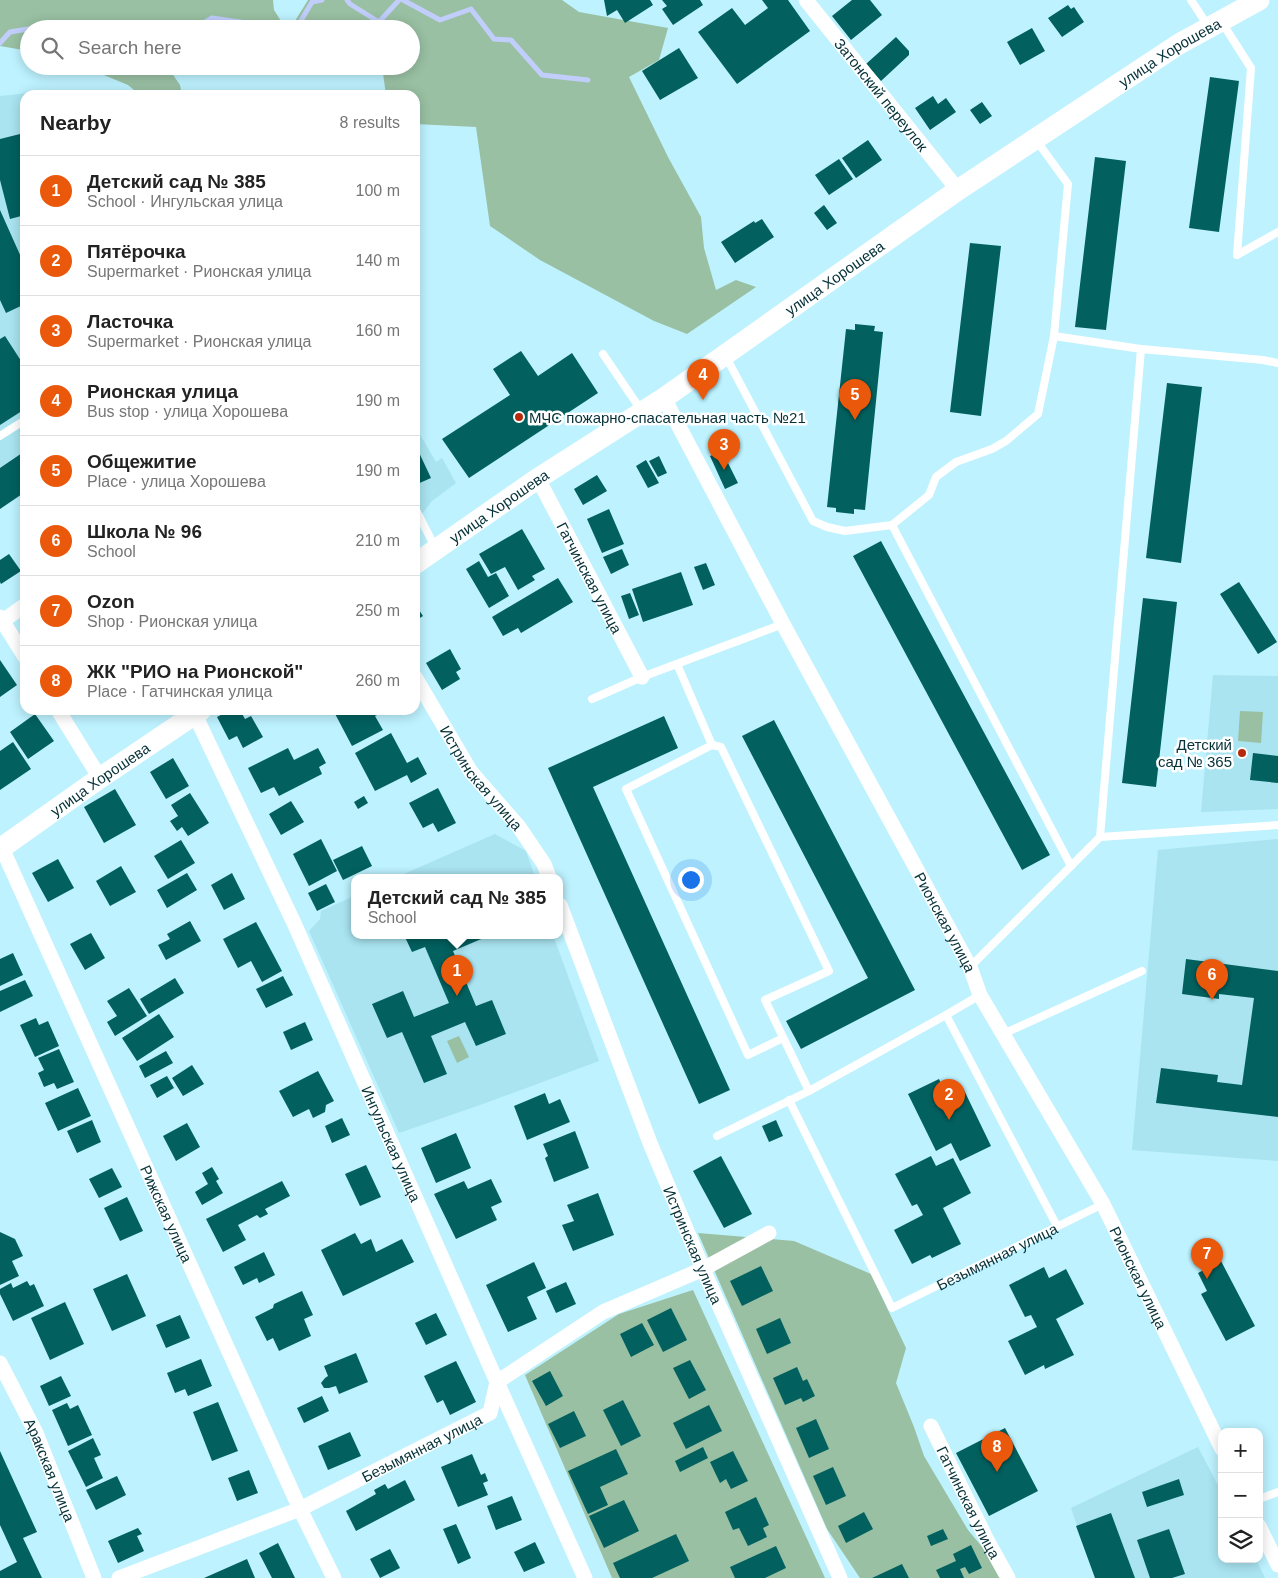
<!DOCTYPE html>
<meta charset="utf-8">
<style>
:root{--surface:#fff;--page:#f2f2f2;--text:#222;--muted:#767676;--line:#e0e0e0;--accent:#ea580c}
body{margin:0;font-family:Helvetica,sans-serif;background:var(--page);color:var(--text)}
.controls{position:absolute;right:15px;bottom:15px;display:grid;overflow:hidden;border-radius:10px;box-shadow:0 2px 12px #0003}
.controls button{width:45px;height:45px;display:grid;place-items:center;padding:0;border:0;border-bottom:1px solid var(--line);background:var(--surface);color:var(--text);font:25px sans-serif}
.you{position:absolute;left:690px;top:879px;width:18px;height:18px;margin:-12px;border:4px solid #fff;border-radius:50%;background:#1a73e8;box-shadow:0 0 0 8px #1a73e833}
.badge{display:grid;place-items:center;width:32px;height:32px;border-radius:50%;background:var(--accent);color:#fff;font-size:16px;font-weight:700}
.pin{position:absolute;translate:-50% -41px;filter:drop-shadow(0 1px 2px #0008)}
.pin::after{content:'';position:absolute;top:26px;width:18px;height:15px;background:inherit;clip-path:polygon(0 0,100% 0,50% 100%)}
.popup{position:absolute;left:351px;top:874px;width:212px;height:65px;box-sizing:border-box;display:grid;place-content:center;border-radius:10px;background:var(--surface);filter:drop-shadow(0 1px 4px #0005);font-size:16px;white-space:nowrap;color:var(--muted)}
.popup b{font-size:19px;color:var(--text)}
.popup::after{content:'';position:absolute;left:50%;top:100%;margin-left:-10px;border:10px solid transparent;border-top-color:var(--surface)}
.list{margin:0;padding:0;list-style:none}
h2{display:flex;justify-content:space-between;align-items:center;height:65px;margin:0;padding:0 20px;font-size:21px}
h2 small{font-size:16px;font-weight:400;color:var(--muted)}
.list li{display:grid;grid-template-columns:32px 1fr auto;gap:15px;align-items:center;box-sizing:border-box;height:70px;padding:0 20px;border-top:1px solid var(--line)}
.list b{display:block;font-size:19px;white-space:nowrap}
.list p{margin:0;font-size:16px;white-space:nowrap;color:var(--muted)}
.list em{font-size:16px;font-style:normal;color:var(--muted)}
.icon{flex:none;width:28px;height:28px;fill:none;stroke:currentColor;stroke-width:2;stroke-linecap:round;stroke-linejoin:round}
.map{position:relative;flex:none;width:1278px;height:1578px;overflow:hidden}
.search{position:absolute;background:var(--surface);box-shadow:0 2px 12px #0003;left:20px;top:20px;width:400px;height:55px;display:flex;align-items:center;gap:12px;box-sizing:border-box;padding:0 18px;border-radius:28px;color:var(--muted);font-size:19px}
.panel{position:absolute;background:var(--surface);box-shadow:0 2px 12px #0003;left:20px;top:90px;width:400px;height:625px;border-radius:15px}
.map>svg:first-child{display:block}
</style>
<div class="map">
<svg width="1278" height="1578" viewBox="0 0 1278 1578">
<rect width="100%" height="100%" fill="#bdf2fe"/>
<path fill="#a9e4f0" d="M39 92 92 95H25V493L0 509V96Z
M415 426 436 462 442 458 456 483 432 501 415 523Z
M1213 675 1278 676V809L1201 812Z
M495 834 526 851 535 877H397Z
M1278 839V1161L1132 1150 1158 850Z
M354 896V935H553L599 1061 480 1105 399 1133 309 931 320 919 321 911Z
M1198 1447 1222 1493V1559H1256L1265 1578H1095L1071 1508Z"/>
<path fill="#99c0a3" d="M0 0H273L274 10 286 29H29V51L0 46Z
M308 0H562L579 12 668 28 659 60 629 77 668 157 701 217 704 248 716 290 736 280 756 287 687 334 654 321 540 260 490 226 476 127 415 124V95H386L382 66H411V29H341L331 24 324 29H290Z
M82 66H167L180 85 182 95H140L128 85Z
M1240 711 1263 712 1261 743 1238 741Z
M459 1036 469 1057 457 1063 447 1041Z
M698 1233 794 1241 871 1274 906 1348 896 1383 914 1427 924 1456 968 1530 999 1567 1004 1578H860L827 1529Z
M693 1290 825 1578H612L525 1375 619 1314Z"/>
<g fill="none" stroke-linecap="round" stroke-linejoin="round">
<path stroke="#c1cefc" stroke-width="5" d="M347 0 350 4 379 22 399 0
M403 0 440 20 471 9 494 39 511 40 542 75 588 80
M168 29 175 23 192 29
M194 29 212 18 247 23 259 29
M296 29 312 2 322 0
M0 43 10 32 52 25 57 29"/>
</g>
<path fill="#02605e" d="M604 0H650L653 5 625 23 617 10 607 16Z
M662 0H700L703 5 673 25 662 9 667 6Z
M762 0H788L810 31 737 84 698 32 732 8 745 25 768 8Z
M852 0H870L882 15 851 40 832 16Z
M1068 5 1071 9 1074 7 1084 22 1062 37 1048 18Z
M1032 28 1045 51 1020 65 1007 42Z
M896 37 909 51V55L881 81 866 64Z
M679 48 698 78 660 100 642 71Z
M1210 77 1239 81 1219 232 1189 228Z
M933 96 938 104 946 98 956 112 930 130 915 108Z
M982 102 992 116 980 124 970 110Z
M24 133 25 215 10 219 0 180V139Z
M868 140 882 160 856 178 842 158Z
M1095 157 1126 161 1106 330 1075 327Z
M839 159 853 179 829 195 815 175Z
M824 205 837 223 827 230 814 213Z
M0 210 25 266V304L6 313 0 300Z
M762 219 774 237 735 263 721 242 754 221 755 223Z
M970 243 1001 246 981 416 950 412Z
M855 324 875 326 874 331 883 332 865 510 854 509V514L836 512V508L827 507 846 329 855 330Z
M5 336 25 367V409L0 425V339Z
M521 351 538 376 572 353 598 393 469 478 442 439 510 395 493 369Z
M1167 383 1202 387 1181 563 1146 558Z
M415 444 431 478 415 485Z
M25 451V492L0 509V468Z
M722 451 738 483 725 489 710 456Z
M659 456 667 473 658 477 649 461Z
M646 460 659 483 648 488 636 466Z
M597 475 607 491 583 505 574 489Z
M609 509 624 544 602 553 587 519Z
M522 529 545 569 532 576 535 580 518 590 505 567 491 574 479 554Z
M881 541 1050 855 1022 870 853 556Z
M622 549 629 565 611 574 603 557Z
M9 554 21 571 1 584 0 582V560Z
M479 561 488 577 496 573 509 596 489 608 466 569Z
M706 563 715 585 703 590 694 567Z
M681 572 693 605 643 622 632 589Z
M558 578 573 602 521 633 518 628 503 636 492 617Z
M1239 582 1277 642 1258 654 1220 594Z
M630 593 639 615 629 619 621 596Z
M1143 598 1177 602 1156 787 1122 783Z
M415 604 423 616 415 621Z
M450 649 461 669 456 672 460 679 442 690 426 663Z
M0 660 17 685 0 697Z
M230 710H240L245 719 251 716 263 737 243 748 237 736 229 740 217 717Z
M333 710H381L379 714 375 716 383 730 352 746Z
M35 714 54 741 28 759 10 732Z
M664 716 678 748 593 787 730 1090 699 1104 548 768Z
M774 720 915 990 801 1049 786 1021 868 978 742 736Z
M391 733 407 763 418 757 427 774 411 783 407 775 375 791 355 753Z
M13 742 31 769 0 790V751Z
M288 748 294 760 318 748 326 763 319 767 322 774 279 796 274 787 261 793 248 768Z
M1253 753 1278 756V783L1250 780Z
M173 758 189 786 166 799 150 772Z
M438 788 456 823 438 832 433 823 423 828 409 803Z
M115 789 136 825 104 843 84 807Z
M190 793 209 823 188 836 182 827 177 831 170 821 178 816 171 805Z
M364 796 368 803 358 809 354 802Z
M291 801 304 822 281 835 269 814Z
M321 839 337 871 309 886 293 854Z
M181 840 195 863 168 879 154 856Z
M362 846 372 866 343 880 333 860Z
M58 859 74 888 48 902 32 873Z
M121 866 136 892 110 906 96 881Z
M187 873 197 890 167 908 157 890Z
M232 873 245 899 224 910 211 885Z
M326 884 335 902 317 911 308 893Z
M190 921 201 941 166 960 158 945 170 939 167 934Z
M256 922 282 971 262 982 251 961 238 968 223 939Z
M91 933 105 958 85 970 70 944Z
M404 935H485L486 937 453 951 476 1006 492 1000 506 1034 476 1046 465 1022 431 1036 447 1074 424 1083 402 1032 387 1038 372 1004 403 991 414 1017 449 1003 425 947 412 952Z
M13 953 23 975 0 986V959Z
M1186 959 1278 971V1117L1156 1103 1161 1068 1218 1075 1217 1082 1242 1085 1254 998 1219 994V999L1182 994Z
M283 976 293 995 266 1008 256 989Z
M175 978 184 993 149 1014 140 999Z
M25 980 33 996 0 1012V991Z
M129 988 147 1016 115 1036 107 1022 117 1016 107 1001Z
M159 1014 174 1037 137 1061 122 1038Z
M36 1018 39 1025 48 1021 59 1046 35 1057 20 1025Z
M305 1022 313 1040 291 1050 283 1032Z
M59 1049 74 1082 57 1089 54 1083 44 1087 38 1073 44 1070 38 1058Z
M166 1051 173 1063 145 1078 139 1066Z
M192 1065 204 1084 183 1096 172 1078Z
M318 1071 334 1101 326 1105 325 1112 313 1118 309 1109 293 1117 279 1091Z
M167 1076 174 1088 157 1098 150 1085Z
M939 1079 947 1096 963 1088 991 1146 960 1161 951 1143 936 1151 908 1094Z
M78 1088 91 1116 58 1131 45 1103Z
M545 1093 549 1104 560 1099 570 1122 527 1140 514 1106Z
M342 1118 350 1135 332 1143 325 1126Z
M92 1120 101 1142 77 1153 67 1131Z
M776 1120 783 1136 769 1142 762 1126Z
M187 1123 200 1147 176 1161 163 1136Z
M575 1131 589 1168 554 1182 545 1158 548 1156 543 1144Z
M456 1133 471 1168 436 1183 421 1148Z
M721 1156 752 1214 724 1228 693 1171Z
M931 1156 936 1166 953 1158 971 1193 943 1208 961 1244 932 1258 930 1255 912 1264 894 1230 923 1215 917 1204 912 1206 895 1174Z
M366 1165 381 1197 360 1206 345 1174Z
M212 1167 219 1179 216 1181 223 1193 202 1205 195 1192 208 1184 202 1173Z
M112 1168 122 1187 99 1198 89 1179Z
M491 1179 502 1202 491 1207 497 1220 456 1239 434 1194 464 1181 468 1189Z
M282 1181 290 1196 265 1209 268 1214 260 1218 257 1215 238 1225 246 1240 223 1252 206 1219Z
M598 1193 614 1235 573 1251 562 1225 574 1221 567 1205Z
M127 1197 143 1231 120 1241 104 1208Z
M0 1232 15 1239 23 1256 12 1261 19 1276 0 1285Z
M355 1233 361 1244 371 1239 376 1252 402 1239 414 1262 343 1296 321 1250Z
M264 1252 275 1275 259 1283 257 1278 243 1285 234 1267Z
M1221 1261 1255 1326 1226 1341 1201 1294 1207 1291 1198 1273Z
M534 1262 546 1288 527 1297 537 1319 508 1332 486 1285Z
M761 1266 773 1291 742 1306 730 1281Z
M1044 1267 1049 1278 1066 1269 1084 1304 1056 1319 1074 1355 1045 1369 1044 1365 1025 1375 1008 1341 1037 1327 1031 1315 1025 1317 1009 1285Z
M127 1274 146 1316 112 1331 93 1289Z
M27 1281 30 1286 34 1284 44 1306 13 1321 0 1294V1289L11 1283 13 1288Z
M566 1282 576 1304 556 1313 546 1291Z
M302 1291 313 1315 304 1319 311 1336 279 1351 273 1338 267 1341 255 1317 273 1308 274 1304Z
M65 1302 84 1344 50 1360 31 1318Z
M671 1308 687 1340 663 1352 647 1320Z
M436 1313 447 1335 426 1345 415 1323Z
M180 1315 190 1338 166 1348 156 1325Z
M780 1318 791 1343 767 1354 756 1329Z
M642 1323 654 1345 631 1357 620 1334Z
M356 1353 368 1382 339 1394 336 1386 329 1388H324L321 1383 325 1378 328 1376 324 1366Z
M201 1359 212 1386 188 1396 185 1389 175 1393 167 1373Z
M690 1360 706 1390 689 1399 673 1368Z
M456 1361 476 1402 450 1415 443 1400 437 1403 424 1376Z
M797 1367 803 1381 807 1379 815 1396 803 1402 801 1398 785 1405 773 1378Z
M550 1371 563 1396 546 1406 532 1381Z
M61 1376 71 1396 49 1406 40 1386Z
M322 1396 329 1411 304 1423 297 1408Z
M623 1400 641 1436 621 1446 603 1410Z
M218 1402 238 1451 212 1461 193 1412Z
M67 1403 70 1409 78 1405 92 1435 68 1446 52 1410Z
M709 1405 722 1431 686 1449 673 1423Z
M574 1411 586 1436 560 1448 548 1424Z
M816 1419 829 1449 809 1458 796 1428Z
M1005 1428 1038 1491 989 1516 956 1453Z
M350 1432 361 1456 328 1470 318 1446Z
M93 1438 101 1455 94 1458 103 1478 86 1487 68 1451Z
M703 1447 708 1458 680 1472 675 1461Z
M616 1449 628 1474 600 1487 608 1505 588 1514 568 1471Z
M0 1451 37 1532 23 1538 42 1578H0V1571L17 1562 0 1525Z
M733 1451 748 1481 731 1489 726 1479 720 1483 710 1462Z
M472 1454 481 1475 485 1473 488 1481 483 1483 488 1495 458 1507 441 1467Z
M833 1467 846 1496 826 1505 813 1476Z
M249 1470 258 1493 237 1501 228 1478Z
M117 1476 126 1495 96 1510 86 1490Z
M1179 1479 1184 1495 1147 1507 1142 1492Z
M405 1480 415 1500 356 1531 346 1511 376 1494 374 1490 385 1484 388 1489Z
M512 1496 522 1520 496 1530 487 1506Z
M756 1497 769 1525 763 1528 767 1537 748 1546 739 1528 733 1530 725 1512Z
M624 1500 639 1531 604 1548 589 1516Z
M864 1512 873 1529 846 1543 838 1526Z
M1111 1513 1135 1578H1095L1076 1526Z
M456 1524 471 1558 458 1564 443 1529Z
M138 1528 142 1534 137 1536 144 1551 118 1563 108 1541Z
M943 1529 948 1539 931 1546 927 1536Z
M1169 1529 1185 1574 1172 1578H1150L1137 1540Z
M676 1534 689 1561 652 1578H620L613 1563Z
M535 1542 545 1563 524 1572 514 1552Z
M278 1543 295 1578H272L259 1553Z
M971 1545 982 1568 969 1574 965 1567 960 1569 964 1578H940L936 1570 956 1561 953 1554Z
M776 1546 786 1568 765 1578H735L730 1567Z
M390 1549 400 1568 380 1578 370 1559Z
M247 1559 255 1578H204Z
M902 1564 909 1578H872Z"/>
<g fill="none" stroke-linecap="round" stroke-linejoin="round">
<g stroke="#fff" stroke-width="8">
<path d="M1191 0 1208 26"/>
<path d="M1221 21 1251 68 1237 255 1278 232"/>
<path d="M1054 336 1141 349"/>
<path d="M603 354 641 410"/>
<path d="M725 355 813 521 827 527 845 531 892 525 929 495 936 477 956 462 992 449 1006 441 1038 414 1054 336 1068 184 1036 140"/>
<path d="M0 436 25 420"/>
<path d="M415 508 435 547"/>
<path d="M892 525 1071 866"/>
<path d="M677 664 712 745"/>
<path d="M592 699 642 677 783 624"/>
<path d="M1100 837 1278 825"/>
<path d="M970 967 1100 837 1141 349 1263 360 1278 363"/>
<path d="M980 995 946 1015 1057 1226"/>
<path d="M1003 1034 1142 971"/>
<path d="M783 1038 748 1055 626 789 712 745 721 747 829 971 765 1000 809 1091"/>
<path id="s1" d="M789 1100 892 1308 1103 1204"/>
<path d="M717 1136 809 1091 946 1015"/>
<path d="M1259 1499 1278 1492"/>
</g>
<g stroke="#fff" stroke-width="15">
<path id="s2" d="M806 0 958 190"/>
<path id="s3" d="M664 398 783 624 970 967 980 995 1103 1204 1222 1449"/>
<path id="s4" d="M537 479 544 490 642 677"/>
<path d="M0 617 25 657"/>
<path d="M0 623 25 605"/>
<path id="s5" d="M415 677 471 772 519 827 544 864 549 877"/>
<path d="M58 710 100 778"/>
<path id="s6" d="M199 711 198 721 294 923 497 1382 585 1578"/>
<path id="s7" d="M2 848 300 1509 334 1578"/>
<path id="s8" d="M560 905 650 1143 703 1269 840 1578"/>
<path id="s9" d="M0 1363 36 1433 94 1578"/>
<path id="s10" d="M931 1426 987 1540 1008 1578"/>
<path d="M1259 1526 1278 1565"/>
<path id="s11" d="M119 1578 300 1509 490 1413 497 1382 603 1312 703 1269 769 1233"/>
</g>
<g stroke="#fff" stroke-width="21">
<path id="s12" d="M415 564 537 479 664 398 958 190 1179 44 1259 0"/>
<path id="s13" d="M0 849 100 778 201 710"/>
</g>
</g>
<g fill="#b5290c" stroke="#fff" stroke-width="2">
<circle cx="519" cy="417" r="5"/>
<circle cx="1242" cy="753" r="5"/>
</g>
<g text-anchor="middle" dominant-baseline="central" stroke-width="5" stroke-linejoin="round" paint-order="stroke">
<g font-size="15" fill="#053138" stroke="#fff">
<text stroke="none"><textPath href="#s12" startOffset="912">улица Хорошева</textPath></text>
<text stroke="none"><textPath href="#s2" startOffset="121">Затонский переулок</textPath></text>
<text stroke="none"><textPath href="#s12" startOffset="508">улица Хорошева</textPath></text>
<text stroke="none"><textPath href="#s12" startOffset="102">улица Хорошева</textPath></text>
<text stroke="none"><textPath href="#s4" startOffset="112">Гатчинская улица</textPath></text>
<text stroke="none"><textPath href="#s5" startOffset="121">Истринская улица</textPath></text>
<text stroke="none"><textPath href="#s13" startOffset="122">улица Хорошева</textPath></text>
<text stroke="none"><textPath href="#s3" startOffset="595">Рионская улица</textPath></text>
<text stroke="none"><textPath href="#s6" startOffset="475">Ингульская улица</textPath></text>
<text stroke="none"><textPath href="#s7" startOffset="401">Рижская улица</textPath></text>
<text stroke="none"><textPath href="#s8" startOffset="365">Истринская улица</textPath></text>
<text stroke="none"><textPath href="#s1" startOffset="349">Безымянная улица</textPath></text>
<text stroke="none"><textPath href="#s3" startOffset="1000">Рионская улица</textPath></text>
<text stroke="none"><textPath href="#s11" startOffset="330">Безымянная улица</textPath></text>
<text stroke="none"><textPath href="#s9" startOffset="118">Аракская улица</textPath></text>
<text stroke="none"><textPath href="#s10" startOffset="85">Гатчинская улица</textPath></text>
</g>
<g font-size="15" fill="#053138" stroke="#fff" text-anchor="start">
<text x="529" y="417">МЧС пожарно-спасательная часть №21</text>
<text x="1232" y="744" text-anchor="end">Детский<tspan x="1232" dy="17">сад № 365</tspan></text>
</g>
</g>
</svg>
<div class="controls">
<button>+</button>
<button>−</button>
<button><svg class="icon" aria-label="layers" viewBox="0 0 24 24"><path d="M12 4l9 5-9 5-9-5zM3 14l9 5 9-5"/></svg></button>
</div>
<div class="you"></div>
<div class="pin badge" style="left:457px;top:996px">1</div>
<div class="popup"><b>Детский сад № 385</b>School</div>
<div class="pin badge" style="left:949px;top:1120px">2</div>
<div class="pin badge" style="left:724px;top:470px">3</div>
<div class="pin badge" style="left:703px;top:400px">4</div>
<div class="pin badge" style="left:855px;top:420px">5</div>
<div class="pin badge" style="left:1212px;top:1000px">6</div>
<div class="pin badge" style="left:1207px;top:1279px">7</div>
<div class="pin badge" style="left:997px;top:1472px">8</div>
<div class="search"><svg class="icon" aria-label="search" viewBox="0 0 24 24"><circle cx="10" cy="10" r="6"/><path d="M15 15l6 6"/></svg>Search here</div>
<section class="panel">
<h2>Nearby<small>8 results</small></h2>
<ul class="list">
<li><span class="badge">1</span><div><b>Детский сад № 385</b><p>School · Ингульская улица</p></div><em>100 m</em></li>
<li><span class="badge">2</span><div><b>Пятёрочка</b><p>Supermarket · Рионская улица</p></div><em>140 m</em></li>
<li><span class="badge">3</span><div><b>Ласточка</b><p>Supermarket · Рионская улица</p></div><em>160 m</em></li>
<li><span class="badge">4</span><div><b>Рионская улица</b><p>Bus stop · улица Хорошева</p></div><em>190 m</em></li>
<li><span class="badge">5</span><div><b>Общежитие</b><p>Place · улица Хорошева</p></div><em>190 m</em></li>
<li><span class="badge">6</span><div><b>Школа № 96</b><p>School</p></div><em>210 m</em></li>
<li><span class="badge">7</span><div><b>Ozon</b><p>Shop · Рионская улица</p></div><em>250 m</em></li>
<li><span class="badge">8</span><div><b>ЖК &quot;РИО на Рионской&quot;</b><p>Place · Гатчинская улица</p></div><em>260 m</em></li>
</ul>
</section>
</div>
